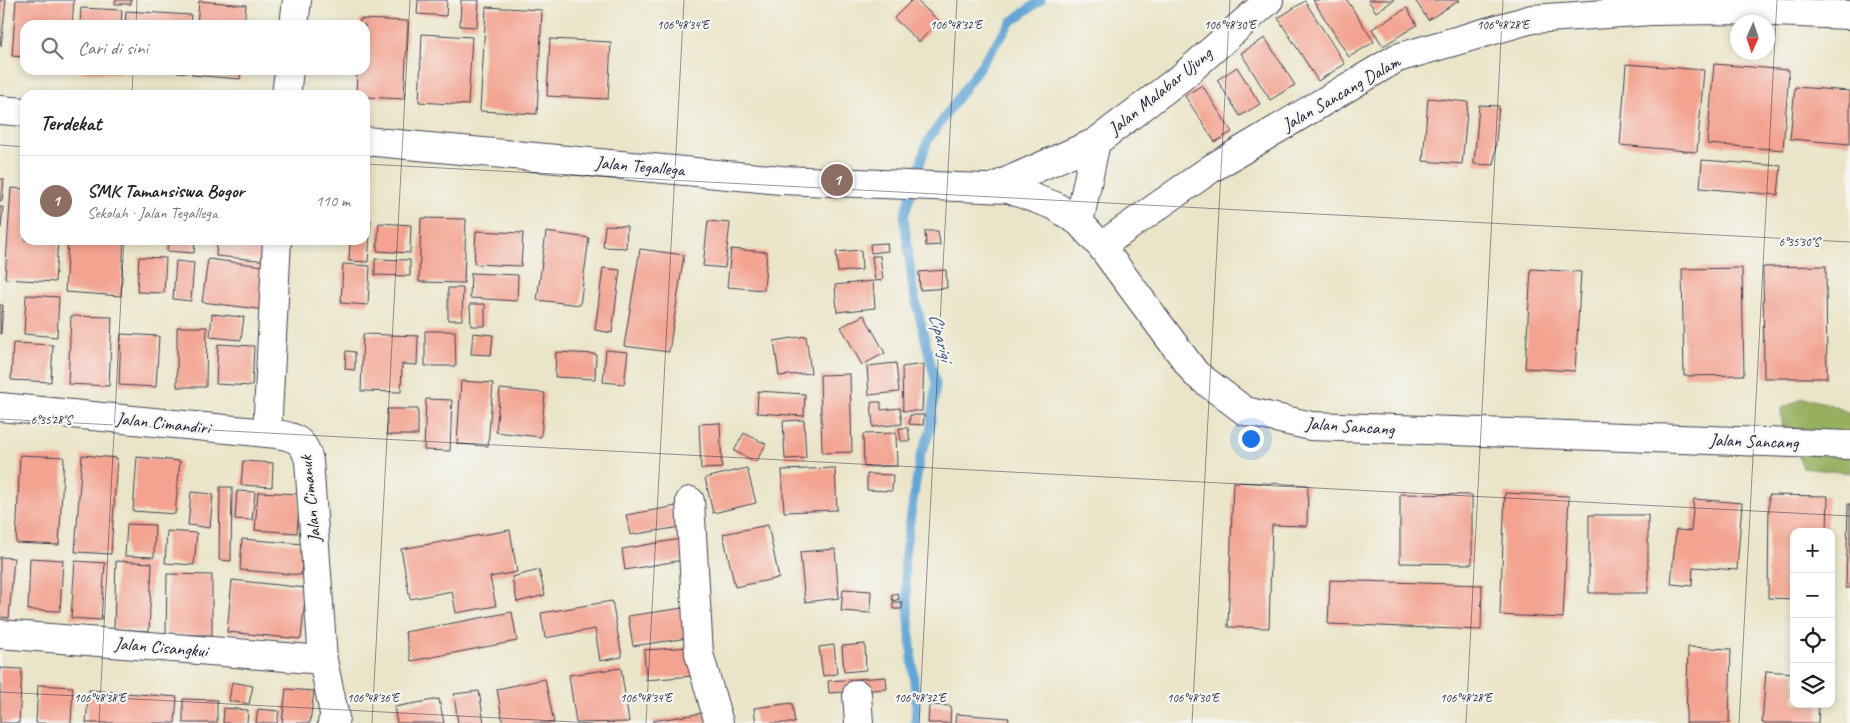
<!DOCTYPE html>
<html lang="id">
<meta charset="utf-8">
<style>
:root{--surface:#fff;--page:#f6f6f6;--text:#222;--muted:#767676;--line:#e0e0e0;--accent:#db2777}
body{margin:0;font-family:Caveat,sans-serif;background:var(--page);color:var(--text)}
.controls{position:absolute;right:15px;bottom:15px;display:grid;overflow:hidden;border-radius:10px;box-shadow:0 2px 8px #0003}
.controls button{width:45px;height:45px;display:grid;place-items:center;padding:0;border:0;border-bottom:1px solid var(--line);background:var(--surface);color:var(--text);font:25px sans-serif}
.compass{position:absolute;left:1730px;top:15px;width:45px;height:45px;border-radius:50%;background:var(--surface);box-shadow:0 2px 8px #0003;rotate:183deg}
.you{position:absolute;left:1250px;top:438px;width:18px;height:18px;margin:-12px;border:4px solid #fff;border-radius:50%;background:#1a73e8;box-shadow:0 0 0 8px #1a73e833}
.badge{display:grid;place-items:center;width:32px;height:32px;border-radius:50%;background:var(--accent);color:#fff;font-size:16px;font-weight:700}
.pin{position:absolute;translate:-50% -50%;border:2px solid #fff;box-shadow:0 1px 5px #0006}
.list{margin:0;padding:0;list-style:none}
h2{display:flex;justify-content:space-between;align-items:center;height:65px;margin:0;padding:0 20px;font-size:21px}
h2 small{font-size:16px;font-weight:400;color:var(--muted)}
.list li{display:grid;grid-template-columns:32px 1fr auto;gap:15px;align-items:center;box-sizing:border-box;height:90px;padding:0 20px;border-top:1px solid var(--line)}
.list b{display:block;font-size:19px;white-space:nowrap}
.list p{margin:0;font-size:16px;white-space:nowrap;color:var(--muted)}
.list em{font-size:16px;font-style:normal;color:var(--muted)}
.icon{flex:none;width:28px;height:28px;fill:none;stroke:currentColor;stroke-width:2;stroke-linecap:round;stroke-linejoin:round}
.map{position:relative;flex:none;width:1850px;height:723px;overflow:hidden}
.search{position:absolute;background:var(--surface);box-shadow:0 2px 8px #0003;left:20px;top:20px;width:350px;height:55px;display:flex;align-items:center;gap:12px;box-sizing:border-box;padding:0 18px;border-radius:15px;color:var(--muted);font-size:19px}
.panel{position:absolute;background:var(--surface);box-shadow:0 2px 8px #0003;left:20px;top:90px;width:350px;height:155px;border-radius:15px}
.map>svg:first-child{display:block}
</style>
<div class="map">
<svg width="1850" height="723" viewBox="0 0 1850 723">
<rect width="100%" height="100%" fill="#f6f6f2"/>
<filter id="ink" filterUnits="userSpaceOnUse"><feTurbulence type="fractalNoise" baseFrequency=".02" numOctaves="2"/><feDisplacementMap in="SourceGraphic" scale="10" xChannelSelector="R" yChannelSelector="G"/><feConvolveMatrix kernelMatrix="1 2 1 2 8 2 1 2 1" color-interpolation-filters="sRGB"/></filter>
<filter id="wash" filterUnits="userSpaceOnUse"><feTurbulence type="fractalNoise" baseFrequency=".0096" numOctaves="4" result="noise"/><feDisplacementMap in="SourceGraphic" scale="20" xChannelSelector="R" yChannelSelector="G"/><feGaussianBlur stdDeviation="1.12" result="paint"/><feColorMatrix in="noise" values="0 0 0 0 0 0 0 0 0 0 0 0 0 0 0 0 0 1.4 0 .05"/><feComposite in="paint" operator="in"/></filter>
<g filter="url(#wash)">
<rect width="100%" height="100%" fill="#eae5c8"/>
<path fill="#97b061" stroke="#5c694e" d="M1803 398 1826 403 1850 413V473L1803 468 1796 448 1783 430 1781 409Z"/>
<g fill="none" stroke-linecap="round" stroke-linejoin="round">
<path stroke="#60a5d6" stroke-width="9" d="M915 723 916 707 904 560 920 456 930 432 936 384 913 290 904 217 927 142 1011 22 1041 0"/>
</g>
<g id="blocks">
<path fill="#f3a390" d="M0 0H6L1 46H0Z
M16 0H74L72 25H25V57L12 56Z
M115 0H131V4H115Z
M418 0H447L446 16 417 14Z
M461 0H479L477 27 460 26Z
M912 0H916L939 21 919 42 894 18Z
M1313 0H1347L1374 42 1349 57Z
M1368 0H1394L1376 12Z
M1415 0H1460L1428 20Z
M199 1 246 5 244 25H197Z
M1305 1 1345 64 1318 81 1278 18Z
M486 7 542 10 537 114 480 111Z
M81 8 122 10 121 25H80Z
M1407 8 1417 25 1383 46 1372 29Z
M126 11 191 15 190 25H125Z
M360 19 408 21 404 99 365 97V95H356L357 70H365V25H360Z
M422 34 472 37 468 105 419 102Z
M1265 38 1295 85 1270 100 1241 53Z
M550 39 611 42 608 99 547 96Z
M1626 64 1704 70 1697 152 1620 145Z
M1714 64 1789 70 1783 150 1707 144Z
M1237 67 1260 104 1240 116 1217 80Z
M78 70H119V74L78 72Z
M167 70H187V73L167 71Z
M193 70H241L240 79 192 75Z
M1202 85 1232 132 1215 142 1185 96Z
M1795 87 1850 91V144L1790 139Z
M1428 98 1468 102 1462 164 1423 161Z
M1479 105 1499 106 1494 165 1474 164Z
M1702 160 1781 166 1778 195 1700 188Z
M0 179H4L2 201H0Z
M11 188 25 189V240H58L55 282 5 279Z
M0 207H3L1 228H0Z
M421 218 466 219 464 283 419 282Z
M365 219 371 220 368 262 349 261 350 240H365Z
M708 221 730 223 725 268 703 266Z
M379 223 411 225 410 253 377 251Z
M605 225 627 226 626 248 603 247Z
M476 231 523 233 521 266 474 264Z
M925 231H938L940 245 926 246Z
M546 232 589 238 580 305 537 300Z
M68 240H124L121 296 65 292Z
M168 240H195L194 253 167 251Z
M217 240H270L268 261 216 256Z
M887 243 888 251 871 253 870 244Z
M640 249 684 255 669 352 624 346Z
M731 249 767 252 764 290 727 287Z
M861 250 862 270 838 272 836 252Z
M872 256H880L883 280 875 281Z
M139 257 166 258 164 293 137 292Z
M208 259 271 267 266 310 202 302Z
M375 259 410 260V276L375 275Z
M176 261 194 263 191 301 173 299Z
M343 264 370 266 368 305 341 303Z
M1826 266 1827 378H1764L1763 267Z
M603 268 620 270 612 333 595 330Z
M1742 268 1744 375 1684 376 1682 269Z
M1531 269 1581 272 1575 371 1525 368Z
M946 270 947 288 920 290 919 272Z
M471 273 518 275 517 301 470 298Z
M873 281 875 308 837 312 835 285Z
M448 288H463L462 320H448Z
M26 295 59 297 57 337 24 334Z
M470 304H485V326H471Z
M0 305H3L1 334H0Z
M212 314 244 317 241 340 210 337Z
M864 315 885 353 862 365 841 327Z
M71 316 112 317 109 386 68 384Z
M177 327H207L206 387H177Z
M425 331H455L456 366H425Z
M473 333 493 335 491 355 471 354Z
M121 334 159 336 156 387 119 385Z
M363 334 418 336 417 365 402 364 401 392 361 391Z
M806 336 811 373 779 376 774 341Z
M13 343 53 345 51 382 11 380Z
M218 344 254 346 252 386 216 384Z
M606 350 628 352 624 384 603 382Z
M346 351 355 352V370L345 369Z
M556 352 596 354 595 379 555 377Z
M896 363 899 392 869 395 867 366Z
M924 364 922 411H903L902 367Z
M850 374 852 452 822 453 820 375Z
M461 381 493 383 488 446 457 444Z
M500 389 545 393 541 437 496 432Z
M758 391 805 394 804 416 757 413Z
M426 399 452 400 450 451 424 450Z
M871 402H881V410L900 408 902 424 873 427Z
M387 409H418V435H387Z
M910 415H924L923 425 909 424Z
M804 420 806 458 785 459 783 421Z
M720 423 722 468 701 469 699 424Z
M899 428H908L910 441H901Z
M744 433 766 444 756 462 734 451Z
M896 433 897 466 864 467 863 434Z
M20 455 64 457 59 545 16 543Z
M82 455 117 458 111 554 75 552Z
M137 457 180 461 175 514 133 511Z
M243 461 273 463 272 487 241 485Z
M747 468 756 503 713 513 705 478Z
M835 468 837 510 784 512 782 470Z
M867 474 893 475 892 491 867 490Z
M1233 482 1308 485 1307 526 1272 525 1269 628 1228 627Z
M220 487H232L231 561 219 560Z
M237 491 255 492 252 520 235 519Z
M191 492 213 494 210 528 188 525Z
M258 492 300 494 297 533 255 530Z
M1505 493 1569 496 1563 618 1500 615Z
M1400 494 1472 495V564L1400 563Z
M1769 495 1828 496 1827 532H1794V599L1768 598Z
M1694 499 1742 503 1737 570 1693 567 1692 586 1671 584 1676 530 1691 531Z
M1848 504H1850V588H1846Z
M677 506 681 527 630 535 626 515Z
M1589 515H1648V593H1589Z
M127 524 155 525 154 557 125 556Z
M768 525 779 578 735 587 723 534Z
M510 530 517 572 490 577 496 606 456 613 452 591 410 599 401 549Z
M167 531 197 533 194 565 165 563Z
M242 539 304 544 301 575 240 570Z
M680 539 683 560 625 570 622 549Z
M835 549 839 598 805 602 800 552Z
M0 557 14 558 9 618 0 617Z
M30 558 63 560 60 611 28 610Z
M75 561 105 563 101 620 71 618Z
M116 561 152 563 149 631 114 629Z
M539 570 545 595 517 602 512 577Z
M167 574 212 575V635H166Z
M232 580 306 588 301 639 227 632Z
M1330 580 1482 585 1481 630 1328 624Z
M843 589 871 591 870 613 841 611Z
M897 593 899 599 893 601 891 595Z
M612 601 622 657 600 661 595 629 545 638 541 613Z
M893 602H902V609H893Z
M683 608 688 638 633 646 628 616Z
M512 612 517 641 411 661 405 632Z
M865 644 866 670 844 672 842 646Z
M834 645 837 674 823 676 819 647Z
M691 647 693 676 646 680 644 650Z
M1688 647 1731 649 1729 723H1686Z
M0 668 22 669 19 723H0Z
M621 668 629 722 576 723 569 675Z
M1766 671 1794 673V704H1819L1818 723H1762Z
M886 677 887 689 829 693 828 681Z
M545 679 554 723H503L497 689Z
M232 682 253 686 249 704 229 701Z
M38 685 73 687 71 723H36Z
M286 689 314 691 310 723H282Z
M89 690 177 697 175 723H86Z
M479 691 484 723H458L454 694Z
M183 699 217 700V723H183Z
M439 699 444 723H397L394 707Z
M792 703 795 723H756L754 708Z
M929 705 951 706 950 723H928Z
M224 708 248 710 247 723H223Z
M258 709 279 711 277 723H256Z
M709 712 711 723H653V721Z
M956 714 1009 718 1008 723H955Z"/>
</g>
</g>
<g filter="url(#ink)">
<use href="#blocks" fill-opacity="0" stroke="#403f50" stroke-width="1"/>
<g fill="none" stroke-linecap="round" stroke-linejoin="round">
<g stroke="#403f50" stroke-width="30">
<path id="minor" d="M294 25 297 0
M286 95 289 70
M0 110 25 112
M365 141 781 180 1009 189 1055 206 1079 222 1101 246 1196 374 1245 411 1311 426 1850 445
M994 187 1096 142 1183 76 1269 0
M1079 222 1096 142
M277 240 267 433C289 435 304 437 309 461L323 660 335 718 332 723
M1101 246 1212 168 1397 58 1532 19 1651 11 1723 10 1850 15
M0 407 267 433
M690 501 699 654 719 723
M0 634 323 660
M857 694 859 723"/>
</g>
<use href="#minor" stroke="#fff" stroke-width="28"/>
</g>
</g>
<path fill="none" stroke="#22223b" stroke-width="1" stroke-opacity="0.45" d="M136 25 137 0M132 95 133 70M0 145 25 147M365 164 1850 242M0 419 1850 516M0 692 594 723M99 723 124 240M372 723 410 0M646 723 684 0M919 723 957 0M1192 723 1230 0M1466 723 1503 0M1739 723 1777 0"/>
<g text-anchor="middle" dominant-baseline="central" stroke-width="4.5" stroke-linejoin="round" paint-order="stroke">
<g font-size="18" fill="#22223b" stroke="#f6f6f2">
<text transform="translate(1160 91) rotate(-39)">Jalan Malabar Ujung</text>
<text transform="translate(1341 93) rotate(-30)">Jalan Sancang Dalam</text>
<text transform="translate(640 166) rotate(5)">Jalan Tegallega</text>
<text transform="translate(163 423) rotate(6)">Jalan Cimandiri</text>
<text transform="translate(1350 426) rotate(4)">Jalan Sancang</text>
<text transform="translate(1754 441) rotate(2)">Jalan Sancang</text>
<text transform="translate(310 499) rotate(-96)">Jalan Cimanuk</text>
<text transform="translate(161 647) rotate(5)">Jalan Cisangkui</text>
</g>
<g font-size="19" font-style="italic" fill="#3b5679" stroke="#f6f6f2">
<text transform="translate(941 337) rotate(76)">Ciparigi</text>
</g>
</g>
<g font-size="12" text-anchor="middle" fill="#22223b" stroke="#f6f6f2" stroke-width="4.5" stroke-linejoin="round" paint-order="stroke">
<text x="683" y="29">106°48'34"E</text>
<text x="956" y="29">106°48'32"E</text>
<text x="1230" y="29">106°48'30"E</text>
<text x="1503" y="29">106°48'28"E</text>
<text x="1799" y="246">6°35'30"S</text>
<text x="51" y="424">6°35'28"S</text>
<text x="100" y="702">106°48'38"E</text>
<text x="373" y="702">106°48'36"E</text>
<text x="646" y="702">106°48'34"E</text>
<text x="920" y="702">106°48'32"E</text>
<text x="1193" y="702">106°48'30"E</text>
<text x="1466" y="702">106°48'28"E</text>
</g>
</svg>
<div class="controls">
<button>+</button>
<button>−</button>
<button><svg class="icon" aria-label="locate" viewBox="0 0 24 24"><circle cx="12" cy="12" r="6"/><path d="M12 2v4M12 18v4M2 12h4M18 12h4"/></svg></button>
<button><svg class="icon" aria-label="layers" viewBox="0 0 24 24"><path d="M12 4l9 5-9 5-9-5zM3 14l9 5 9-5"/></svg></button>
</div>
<svg class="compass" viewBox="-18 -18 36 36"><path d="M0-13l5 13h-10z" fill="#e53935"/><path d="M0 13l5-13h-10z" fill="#767676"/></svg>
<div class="you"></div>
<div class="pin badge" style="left:837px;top:180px;background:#8d6e63">1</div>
<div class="search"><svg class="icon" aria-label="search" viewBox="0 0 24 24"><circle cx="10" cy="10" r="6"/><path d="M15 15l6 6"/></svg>Cari di sini</div>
<section class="panel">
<h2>Terdekat<small></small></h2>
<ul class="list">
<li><span class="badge" style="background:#8d6e63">1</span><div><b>SMK Tamansiswa Bogor</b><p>Sekolah · Jalan Tegallega</p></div><em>110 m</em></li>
</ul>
</section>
</div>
